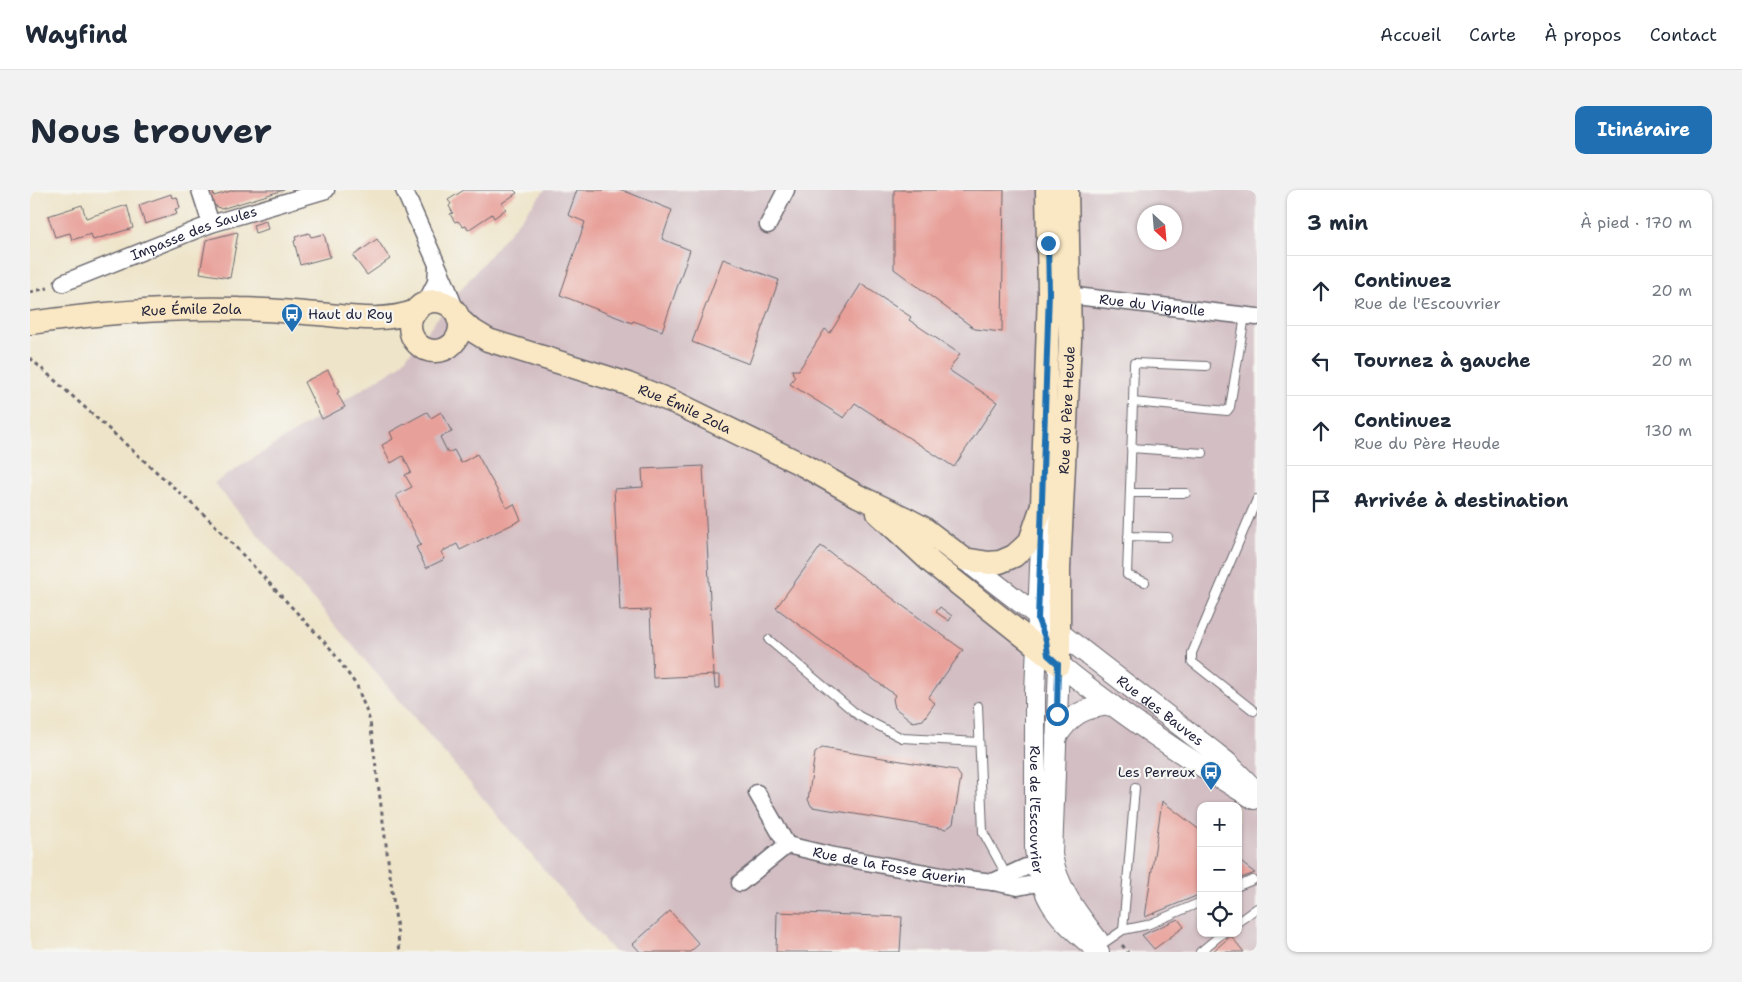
<!DOCTYPE html>
<html lang="fr">
<meta charset="utf-8">
<style>
:root{--surface:#fff;--page:#f2f2f3;--text:#1f2937;--muted:#747a83;--line:#e0e1e3;--accent:#1f6fb2}
body{margin:0;font-family:"Shantell Sans",sans-serif;background:var(--page);color:var(--text)}
.controls{position:absolute;right:15px;bottom:15px;display:grid;overflow:hidden;border-radius:10px;box-shadow:0 1px 4px #0004}
.controls button{width:45px;height:45px;display:grid;place-items:center;padding:0;border:0;border-bottom:1px solid var(--line);background:var(--surface);color:var(--text);font:25px sans-serif}
.compass{position:absolute;left:1107px;top:15px;width:45px;height:45px;border-radius:50%;background:var(--surface);box-shadow:0 1px 4px #0004;rotate:154deg}
.stop{position:absolute;width:15px;height:15px;margin:-11px;border:4px solid #1f6fb2;border-radius:50%;background:#fff}
.stop.end{background:#1f6fb2;border-color:#fff;box-shadow:0 1px 5px #0008}
.list{margin:0;padding:0;list-style:none}
h2{display:flex;justify-content:space-between;align-items:center;height:65px;margin:0;padding:0 20px;font-size:21px}
h2 small{font-size:16px;font-weight:400;color:var(--muted)}
.list li{display:grid;grid-template-columns:32px 1fr auto;gap:15px;align-items:center;box-sizing:border-box;height:70px;padding:0 20px;border-top:1px solid var(--line)}
.list b{display:block;font-size:19px;white-space:nowrap}
.list p{margin:0;font-size:16px;white-space:nowrap;color:var(--muted)}
.list em{font-size:16px;font-style:normal;color:var(--muted)}
.icon{flex:none;width:28px;height:28px;fill:none;stroke:currentColor;stroke-width:2;stroke-linecap:round;stroke-linejoin:round}
.map{position:relative;flex:none;width:1227px;height:762px;overflow:hidden;border-radius:10px}
header{display:flex;align-items:center;gap:30px;box-sizing:border-box;height:70px;padding:0 25px;background:var(--surface);border-bottom:1px solid var(--line)}
header strong{font-size:24px}
nav{display:flex;gap:28px;margin-inline-start:auto;font-size:18px}
.intro{display:flex;align-items:center;justify-content:space-between;box-sizing:border-box;height:120px;padding:0 30px}
h1{margin:0;font-size:35px}
.button{padding:12px 22px;border-radius:10px;background:var(--accent);color:#fff;font-size:18px;font-weight:700}
main{display:flex;gap:30px;padding:0 30px}
aside{flex:1;background:var(--surface);border-radius:10px;box-shadow:0 1px 4px #0004}
.map>svg:first-child{display:block}
</style>
<header>
<strong>Wayfind</strong>
<nav><a>Accueil</a><a>Carte</a><a>À propos</a><a>Contact</a></nav>
</header>
<div class="intro"><h1>Nous trouver</h1><a class="button">Itinéraire</a></div>
<main>
<div class="map">
<svg width="1227" height="762" viewBox="0 0 1227 762">
<rect width="100%" height="100%" fill="#f6f6f2"/>
<filter id="ink" filterUnits="userSpaceOnUse"><feTurbulence type="fractalNoise" baseFrequency=".02" numOctaves="2"/><feDisplacementMap in="SourceGraphic" scale="10" xChannelSelector="R" yChannelSelector="G"/><feConvolveMatrix kernelMatrix="1 2 1 2 8 2 1 2 1" color-interpolation-filters="sRGB"/></filter>
<filter id="wash" filterUnits="userSpaceOnUse"><feTurbulence type="fractalNoise" baseFrequency=".0096" numOctaves="4" result="noise"/><feDisplacementMap in="SourceGraphic" scale="20" xChannelSelector="R" yChannelSelector="G"/><feGaussianBlur stdDeviation="1.12" result="paint"/><feColorMatrix in="noise" values="0 0 0 0 0 0 0 0 0 0 0 0 0 0 0 0 0 1.4 0 .05"/><feComposite in="paint" operator="in"/></filter>
<g filter="url(#wash)">
<rect width="100%" height="100%" fill="#eee4c9"/>
<path fill="#d2bec3" fill-rule="evenodd" d="M515 0H1227V762H584L184 293 369 176 432 98ZM1114 22H1144V52H1114ZM1171 616H1208V743H1171Z"/>
<g id="blocks">
<path fill="#e8a09a" d="M176 0H182L184 6 204 0H254L191 19 181 13Z
M434 0H484L487 3 472 13 476 19 464 28 462 24 438 40 436 36 433 37 428 31 425 32 420 24 423 23 419 16 421 14 418 10Z
M547 0H592L642 20 632 49 660 60 632 141 603 131 602 133 530 105 555 32 538 25Z
M864 0H974L972 142 945 139 864 79Z
M141 4 142 8 147 7 150 18 145 19 147 24 115 34 109 15Z
M52 15 56 28 97 15 103 38 63 50 61 44 42 50 40 43 25 47 18 26Z
M236 31 238 39 225 43 223 35Z
M207 42 208 43 200 88 170 83 176 50Z
M279 43 281 47 294 44 300 67 270 75 264 51 266 50 265 47Z
M347 49 360 69 337 85 323 66Z
M693 69 749 90 719 174 662 152Z
M831 94 881 127 879 130 930 164 919 180 967 212 924 277 825 213 814 228 760 194 765 186 763 184 762 180H769L795 139 800 143Z
M298 180 309 202 307 203 315 217 292 229 274 192Z
M397 222 401 228 411 222 422 242 410 247 418 263 424 260 431 273 447 264 477 318 484 314 491 330 430 360 427 354 411 362 415 369 396 378 386 357 391 355 366 305 382 297 375 285 381 282 373 266 361 273 352 255 363 249 360 242Z
M673 276 684 485 623 488 620 420 590 421 584 299 613 297 612 279Z
M791 356 933 460 898 508 905 513 893 530 883 532 865 518 863 509 865 505 746 418Z
M910 417 922 426 919 431 906 422Z
M684 485H690V498H685Z
M792 558 926 580 931 587 923 634 916 639 782 617 778 610 785 563Z
M1132 611 1171 641V704L1115 727Z
M1208 670 1225 683 1208 689Z
M640 721 669 754 660 762H610L603 754Z
M747 722 872 727 870 762H746Z
M1148 729 1154 737 1124 759 1112 745Z
M1201 746 1214 762H1182Z"/>
</g>
</g>
<g filter="url(#ink)">
<use href="#blocks" fill-opacity="0" stroke="#69666d" stroke-width="1"/>
<g fill="none" stroke-linecap="round" stroke-linejoin="round">
<g stroke="#69666d" stroke-width="10">
<path id="service" d="M1103 212 1104 173 1176 176
M1101 258 1173 263
M1100 303H1156
M1098 346 1138 347
M1115 392 1097 385 1103 212 1197 221 1200 217 1215 126
M739 450 829 526 872 548 949 552
M948 516 953 642 977 686
M1224 521 1162 472V463L1227 309
M1208 696 1223 690
M1208 732 1227 718
M1093 740 1117 735 1171 712
M1071 755 1093 740 1105 598
M1170 762 1193 743"/>
</g>
<g stroke="#69666d" stroke-width="19">
<g id="minor">
<path d="M170 0 181 34"/>
<path d="M374 0 417 97 426 122"/>
<path d="M738 35 756 0"/>
<path id="s1" d="M33 93 181 34 296 0"/>
<path id="s2" d="M1028 104 1227 127"/>
<path d="M395 114 406 92 407 77"/>
<path d="M727 603 757 655"/>
<path d="M963 692 996 677 1017 673"/>
<path id="s3" d="M710 693 757 655 799 665 912 686 963 692 988 697 1023 690"/>
</g>
</g>
<g stroke="#69666d" stroke-width="22">
<g id="tertiary">
<path id="s4" d="M1012 328 1005 503V659C1011 714 1029 728 1069 762"/>
<path id="s5" d="M934 369 1183 561 1197 572 1227 602"/>
<path d="M1029 474 1022 665C1028 699 1048 724 1068 750"/>
<path d="M1029 474C1090 524 1156 568 1224 609"/>
<path d="M1026 548C1041 524 1054 517 1082 515"/>
</g>
</g>
<g stroke="#69666d" stroke-width="25">
<g id="secondary">
<circle cx="405" cy="136" r="25"/>
<path id="s6" d="M428 128 440 139 458 150 598 194 646 213 773 275 828 306 875 328 892 337 934 369 959 373 970 372 984 366 993 358 1000 351 1012 316 1019 102 1017 0"/>
<path id="s7" d="M0 133C69 123 139 117 209 119 235 119 262 122 288 124 322 127 354 133 386 121"/>
<path d="M848 323 902 373 1029 474"/>
<path id="s8" d="M1029 474V379L1040 150 1037 0"/>
</g>
</g>
<path stroke="#69666d" stroke-width="3" stroke-dasharray="4 4" stroke-linecap="butt" d="M0 102 18 98
M0 168 181 331 300 458 327 496 340 531 370 762
M1092 755 1098 762"/>
<use href="#service" stroke="#fff" stroke-width="8"/>
<use href="#minor" stroke="#fff" stroke-width="16"/>
<use href="#tertiary" stroke="#fff" stroke-width="20"/>
<use href="#secondary" stroke="#fae7c3" stroke-width="22"/>
</g>
</g>
<g fill="none" stroke-linecap="round" stroke-linejoin="round" filter="url(#ink)">
<path stroke="#1f6fb2" stroke-width="6" d="M1018 53 1019 102 1008 430 1016 450 1018 465 1028 474 1027 524"/>
</g>
<defs>
<g id="bus-pin" transform="scale(1.125)"><path d="M0 17L-7.5 6A9.5 9.5 0 1 1 7.5 6Z" fill="#1f6fb2" stroke="#f6f6f2"/><path d="M-5-6H5V4H4V6H2V4H-2V6H-4V4H-5ZM-3.5-4V0h7V-4ZM-3.5 1.2v1.5H-2V1.2ZM2 1.2v1.5H3.5V1.2Z" fill="#fff"/></g>
</defs>
<g fill-rule="evenodd">
<use href="#bus-pin" x="262" y="124"/>
<use href="#bus-pin" x="1181" y="582"/>
</g>
<g text-anchor="middle" dominant-baseline="central" stroke-width="4.5" stroke-linejoin="round" paint-order="stroke">
<g font-size="14" fill="#22223b" stroke="#f6f6f2">
<text stroke="none"><textPath href="#s1" startOffset="140">Impasse des Saules</textPath></text>
<text stroke="none"><textPath href="#s2" startOffset="95">Rue du Vignolle</textPath></text>
<text stroke="none"><textPath href="#s7" startOffset="162">Rue Émile Zola</textPath></text>
<text stroke="none"><textPath href="#s6" startOffset="246">Rue Émile Zola</textPath></text>
<text stroke="none"><textPath href="#s8" startOffset="254">Rue du Père Heude</textPath></text>
<text stroke="none"><textPath href="#s5" startOffset="248">Rue des Bauves</textPath></text>
<text stroke="none"><textPath href="#s4" startOffset="292">Rue de l'Escouvrier</textPath></text>
<text stroke="none"><textPath href="#s3" startOffset="165">Rue de la Fosse Guerin</textPath></text>
</g>
<g font-size="14" fill="#22223b" stroke="#f6f6f2" text-anchor="start">
<text x="278" y="124">Haut du Roy</text>
<text x="1165" y="582" text-anchor="end">Les Perreux</text>
</g>
</g>
</svg>
<div class="controls">
<button>+</button>
<button>−</button>
<button><svg class="icon" aria-label="locate" viewBox="0 0 24 24"><circle cx="12" cy="12" r="6"/><path d="M12 2v4M12 18v4M2 12h4M18 12h4"/></svg></button>
</div>
<svg class="compass" viewBox="-18 -18 36 36"><path d="M0-13l5 13h-10z" fill="#e53935"/><path d="M0 13l5-13h-10z" fill="#747a83"/></svg>
<div class="stop" style="left:1027px;top:524px"></div>
<div class="stop end" style="left:1018px;top:53px"></div>
</div>
<aside>
<h2>3 min<small>À pied · 170 m</small></h2>
<ul class="list">
<li><svg class="icon" aria-label="ahead" viewBox="0 0 24 24"><path d="M12 20V5M6 11l6-6 6 6"/></svg><div><b>Continuez</b><p>Rue de l'Escouvrier</p></div><em>20 m</em></li>
<li><svg class="icon" aria-label="left" viewBox="0 0 24 24"><path d="M17 20v-9H6M10 6l-5 5 5 5"/></svg><div><b>Tournez à gauche</b></div><em>20 m</em></li>
<li><svg class="icon" aria-label="ahead" viewBox="0 0 24 24"><path d="M12 20V5M6 11l6-6 6 6"/></svg><div><b>Continuez</b><p>Rue du Père Heude</p></div><em>130 m</em></li>
<li><svg class="icon" aria-label="arrive" viewBox="0 0 24 24"><path d="M6 21V4h12l-3 4 3 4H6"/></svg><div><b>Arrivée à destination</b></div></li>
</ul>
</aside>
</main>
